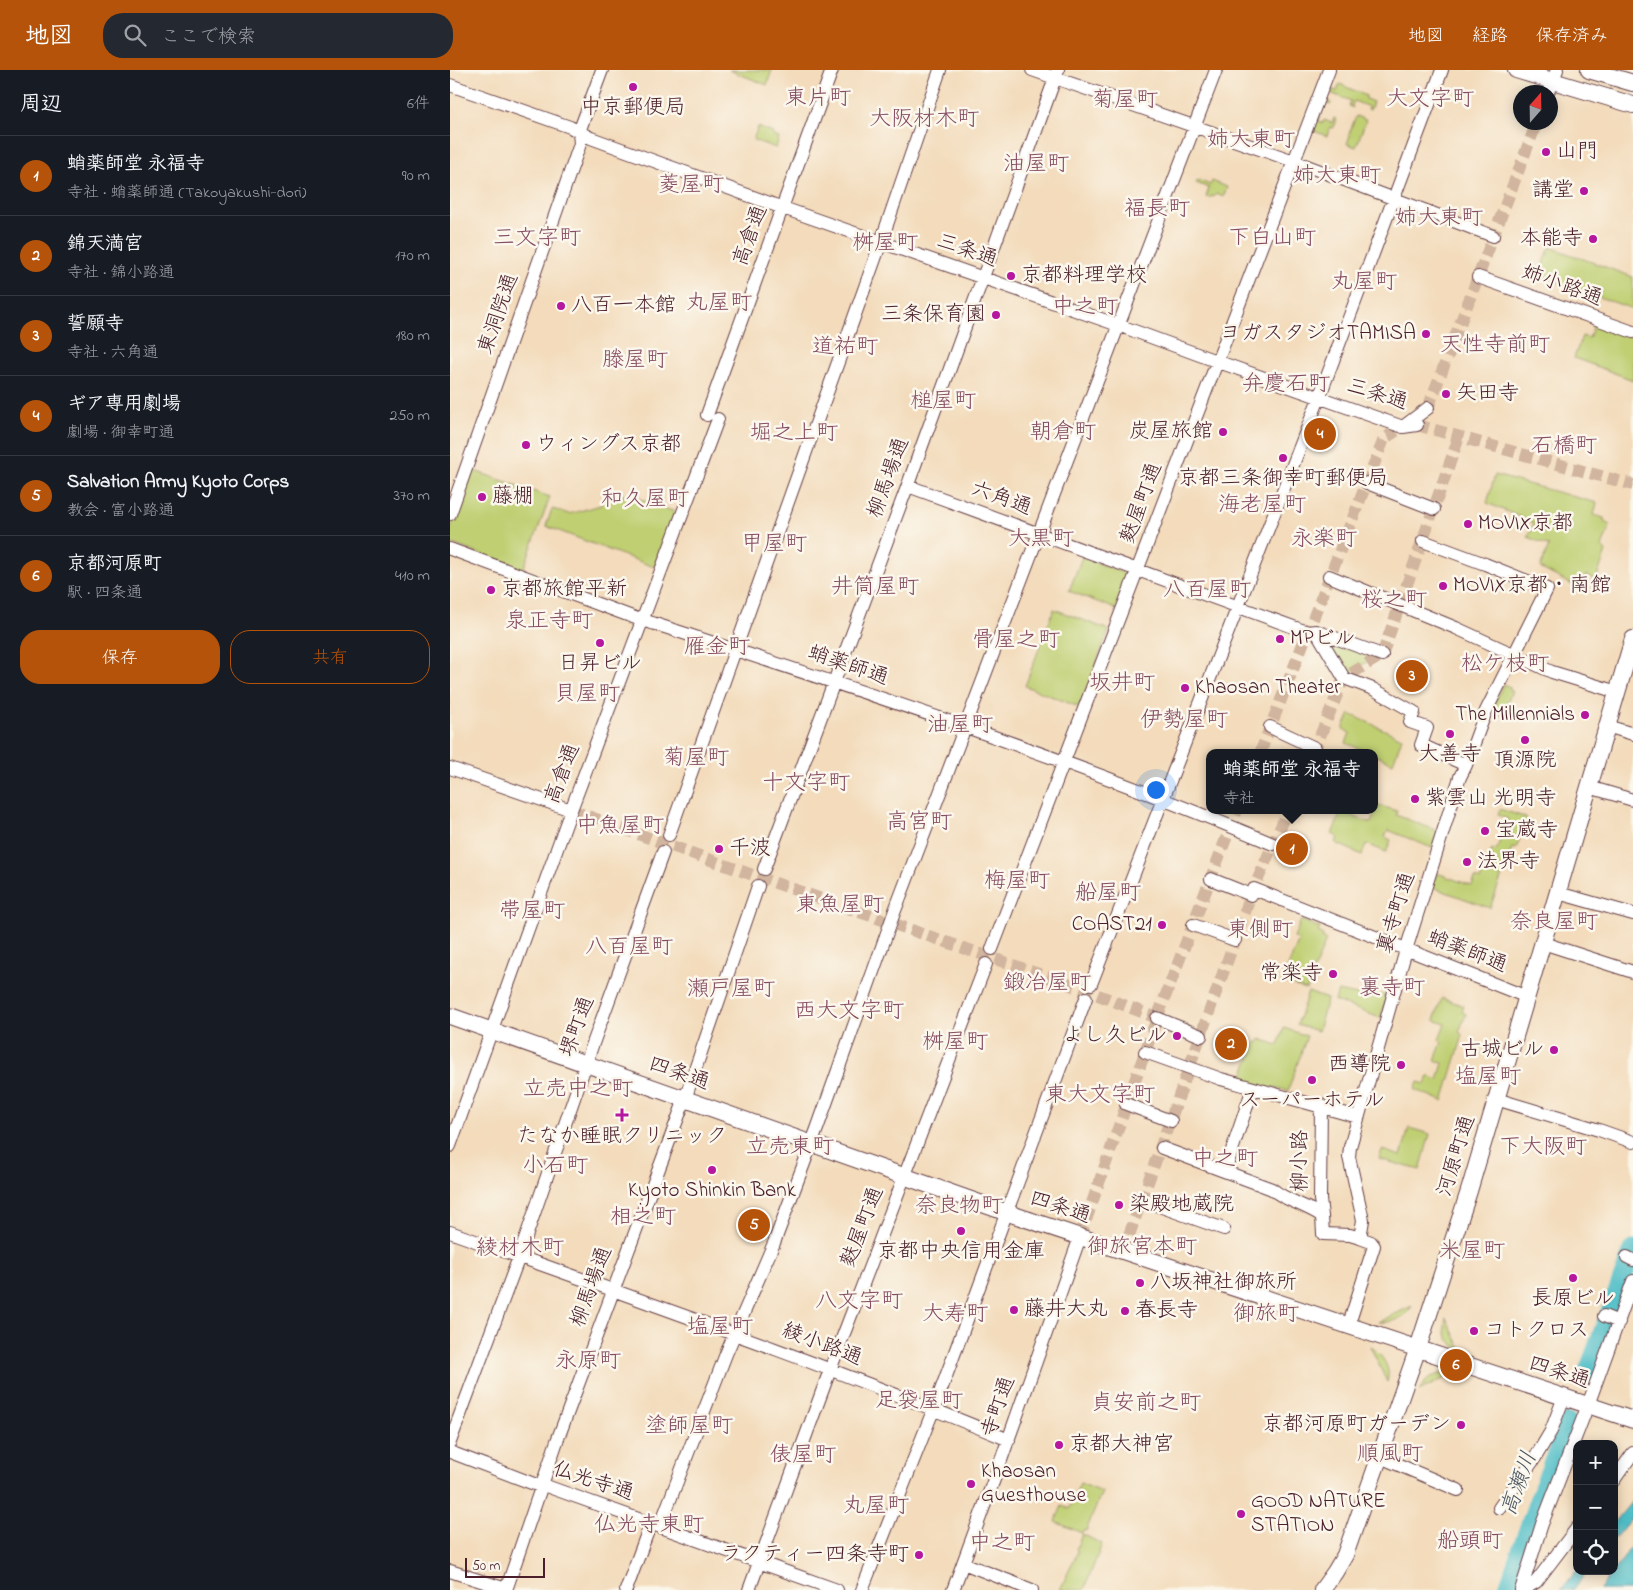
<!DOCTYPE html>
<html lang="ja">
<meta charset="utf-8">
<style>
:root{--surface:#171b24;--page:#242831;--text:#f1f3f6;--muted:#9ea1a6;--line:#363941;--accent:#b45309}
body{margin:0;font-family:"Indie Flower","Klee One",sans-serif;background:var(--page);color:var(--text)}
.controls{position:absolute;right:15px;bottom:15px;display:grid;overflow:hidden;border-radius:10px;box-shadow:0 2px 12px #0003}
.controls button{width:45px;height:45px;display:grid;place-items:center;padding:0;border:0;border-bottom:1px solid var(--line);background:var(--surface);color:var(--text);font:25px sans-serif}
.compass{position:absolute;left:1063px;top:15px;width:45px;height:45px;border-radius:50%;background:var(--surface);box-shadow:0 2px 12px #0003;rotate:20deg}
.scale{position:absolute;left:15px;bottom:12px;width:80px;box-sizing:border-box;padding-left:5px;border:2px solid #4a1f2b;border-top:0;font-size:14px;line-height:18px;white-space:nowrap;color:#4a1f2b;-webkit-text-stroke:4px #fbf7ec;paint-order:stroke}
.you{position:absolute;left:705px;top:719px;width:18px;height:18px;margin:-12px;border:4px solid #fff;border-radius:50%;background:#1a73e8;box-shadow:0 0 0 8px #1a73e833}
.badge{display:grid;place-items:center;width:32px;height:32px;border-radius:50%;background:var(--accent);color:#fff;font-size:16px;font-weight:700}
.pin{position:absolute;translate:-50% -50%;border:2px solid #fff;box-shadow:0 1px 5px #0006}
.popup{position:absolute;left:756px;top:679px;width:172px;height:65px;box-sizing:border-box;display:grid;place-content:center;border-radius:10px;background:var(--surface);filter:drop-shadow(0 1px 4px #0005);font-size:16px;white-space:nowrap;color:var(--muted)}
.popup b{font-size:19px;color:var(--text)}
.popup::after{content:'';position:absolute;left:50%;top:100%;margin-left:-10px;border:10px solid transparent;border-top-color:var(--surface)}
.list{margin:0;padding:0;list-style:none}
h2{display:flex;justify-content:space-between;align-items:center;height:65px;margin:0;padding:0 20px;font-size:21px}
h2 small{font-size:16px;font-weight:400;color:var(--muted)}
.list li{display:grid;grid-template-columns:32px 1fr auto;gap:15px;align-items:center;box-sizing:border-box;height:80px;padding:0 20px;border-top:1px solid var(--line)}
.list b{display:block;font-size:19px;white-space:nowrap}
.list p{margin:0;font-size:16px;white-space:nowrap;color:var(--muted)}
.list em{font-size:16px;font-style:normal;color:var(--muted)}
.actions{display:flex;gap:10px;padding:15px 20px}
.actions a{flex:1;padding:11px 0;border:1px solid var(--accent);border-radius:20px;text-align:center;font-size:18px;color:var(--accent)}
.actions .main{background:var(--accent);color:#fff}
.icon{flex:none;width:28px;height:28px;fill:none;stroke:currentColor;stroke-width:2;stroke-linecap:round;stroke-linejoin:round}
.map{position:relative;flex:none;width:1183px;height:1520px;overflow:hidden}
header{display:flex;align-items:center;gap:30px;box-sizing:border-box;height:70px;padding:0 25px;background:var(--accent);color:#fff}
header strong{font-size:24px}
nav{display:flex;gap:28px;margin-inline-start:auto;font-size:18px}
.search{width:350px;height:45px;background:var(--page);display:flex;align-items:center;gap:12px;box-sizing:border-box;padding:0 18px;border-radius:20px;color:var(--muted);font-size:19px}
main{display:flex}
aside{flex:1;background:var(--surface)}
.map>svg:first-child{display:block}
</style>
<header>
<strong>地図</strong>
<div class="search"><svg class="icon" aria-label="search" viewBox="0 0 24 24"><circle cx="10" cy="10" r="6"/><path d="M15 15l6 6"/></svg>ここで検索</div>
<nav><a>地図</a><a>経路</a><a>保存済み</a></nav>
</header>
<main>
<aside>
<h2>周辺<small>6件</small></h2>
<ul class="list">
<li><span class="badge">1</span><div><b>蛸薬師堂 永福寺</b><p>寺社 · 蛸薬師通 (Takoyakushi-dori)</p></div><em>90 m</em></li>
<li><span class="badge">2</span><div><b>錦天満宮</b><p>寺社 · 錦小路通</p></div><em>170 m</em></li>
<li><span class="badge">3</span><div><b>誓願寺</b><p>寺社 · 六角通</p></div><em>180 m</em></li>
<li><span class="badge">4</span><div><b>ギア専用劇場</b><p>劇場 · 御幸町通</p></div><em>250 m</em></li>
<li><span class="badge">5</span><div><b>Salvation Army Kyoto Corps</b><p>教会 · 富小路通</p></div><em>370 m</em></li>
<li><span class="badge">6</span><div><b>京都河原町</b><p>駅 · 四条通</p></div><em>410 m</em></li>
</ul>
<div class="actions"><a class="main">保存</a><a>共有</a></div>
</aside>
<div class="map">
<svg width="1183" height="1520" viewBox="0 0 1183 1520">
<rect width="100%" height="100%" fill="#fbf7ec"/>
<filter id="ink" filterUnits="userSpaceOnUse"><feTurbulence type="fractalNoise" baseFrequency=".02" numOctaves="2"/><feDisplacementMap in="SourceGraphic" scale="10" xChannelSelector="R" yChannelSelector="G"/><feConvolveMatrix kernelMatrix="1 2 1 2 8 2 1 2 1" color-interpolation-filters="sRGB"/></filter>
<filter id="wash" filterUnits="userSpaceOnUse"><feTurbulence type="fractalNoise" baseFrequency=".0096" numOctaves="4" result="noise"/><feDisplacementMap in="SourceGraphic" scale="20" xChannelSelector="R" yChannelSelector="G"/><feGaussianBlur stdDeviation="1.12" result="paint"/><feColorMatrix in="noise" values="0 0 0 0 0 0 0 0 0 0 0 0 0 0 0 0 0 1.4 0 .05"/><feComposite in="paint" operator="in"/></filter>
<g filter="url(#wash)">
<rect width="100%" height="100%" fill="#f3dbbb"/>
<path fill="#bfcf72" stroke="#84774e" d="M279 0H322L317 15Z
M890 14 916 26V29L923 32 920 40 918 39 919 37 904 31 902 36 903 38 899 36 901 31 878 22 874 31 881 33 880 35 875 33 868 51 873 53 874 50 882 53 884 48 886 49 883 58 880 57 877 66 861 60 877 18 887 21Z
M906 46 916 50 906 77 897 74 900 65 899 64Z
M308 57 323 63 322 65 329 68 326 78 303 70Z
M748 110 760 115 762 111 777 117 773 127 766 124 764 127 761 126 760 128 756 127 759 118 746 113Z
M1100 177 1183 207V239L1089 206Z
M1144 254 1183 268V310L1124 288 1132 266 1139 268Z
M22 400 100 427 73 500 0 473V461Z
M1045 405 1147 433 1144 445 1154 448V452L1160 455 1152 477 1156 481 1146 510 1136 505 1130 519 1090 498 1099 476 1078 467 1084 453 1037 433Z
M165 423 177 426 179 425 225 442 204 497 96 456 102 439 119 444 151 435 153 428Z
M632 487 684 507 671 541 619 521Z
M604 539 659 560 629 637 575 616Z
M877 569 924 587 894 607Z
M1053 614 1060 617 1059 620 1062 621 1051 646 1041 642Z
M900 644 952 668 943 693 925 685 924 683H919L896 673 900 663 893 659Z
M928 735 947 741 946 745 988 761 982 778 938 760 935 767 941 770 936 782 916 774 912 785 886 773 888 767 882 764 891 742 921 753Z
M1050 739 1077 748 1066 779 1062 778 1040 838 982 817 987 803 1022 816 1025 808 1030 810 1042 779 1046 781 1058 749 1048 745Z
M851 850 870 858 868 862 873 865 872 868 876 870 856 920 832 911 849 870 844 868Z
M888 921 917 927 919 921 938 926 930 948 885 931Z
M858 922 877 929 868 961 847 955Z
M992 928 1014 936 1012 942 1016 944 1009 962 1013 965 993 1031 965 1020 968 1012 975 1014 979 1006 988 1010 993 993 985 990 992 972 989 970 995 954 984 950Z
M834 958 857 966 838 1021 824 1017 823 1020 791 1010 806 972 809 973 810 969 828 975Z
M959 1058 980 1064 970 1100 929 1089 932 1080 951 1086Z
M962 1236C955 1249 943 1253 928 1252Z
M996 1248 1011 1279C997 1273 993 1263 996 1248Z
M920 1276C931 1284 942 1297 937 1312Z
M998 1303 1003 1304 969 1321C975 1309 985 1303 998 1303Z
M630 1413 652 1422 636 1461 633 1460 632 1463 605 1452 612 1436 619 1439Z
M632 1464 652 1474 634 1520H610L628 1481 626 1480Z"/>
<path fill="#50bec7" stroke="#4d6e79" d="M1183 1430V1446L1164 1469V1453Z
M1183 1473V1520H1149L1171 1492Z
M1127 1500V1501H1138L1123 1520H1111Z"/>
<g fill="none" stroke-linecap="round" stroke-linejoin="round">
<path stroke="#50bec7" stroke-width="19" d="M1137 1304 1183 1180
M1057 1520 1088 1431 1118 1353"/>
</g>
</g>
<g filter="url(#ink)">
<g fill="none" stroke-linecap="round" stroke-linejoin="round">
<path stroke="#d1b59e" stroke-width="12" stroke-dasharray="12 6" stroke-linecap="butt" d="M978 338 1087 52
M967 355 1183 415
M810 683 934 369 946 361
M863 683 894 608 932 585 1009 367
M121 740 311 808 638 921 707 948
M630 1167 707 948 787 740
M673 1182 801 825 838 740"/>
<g stroke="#633b41" stroke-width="14">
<path id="minor" d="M582 0 844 91 1043 166
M0 15 120 57 141 68 333 138 668 255 766 291 953 357 967 355
M1098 22 1107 0
M1028 207 1183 262
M257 345 382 0
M954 356 978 338
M917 413 984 439
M458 416 857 562 866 561 894 608 923 619 964 642 960 652 977 658 971 675 1016 695
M0 444 130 74 129 62 152 0
M0 479 188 549 199 552C409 620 620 688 823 774
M879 506 1006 558 1102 602 1167 622
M866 561 932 585
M1157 656 1183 664
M820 657 865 678
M0 698 121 740
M1139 717 1183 730
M219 765 431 172 490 0
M314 799 456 420 608 0
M761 809 801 825
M804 819 1077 927
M1108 823 1183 844
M743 855 785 870
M1093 873 1183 902
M542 879 879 0
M641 914 869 328 992 0
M707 948 751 966
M695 982 771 1009 908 1047
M1046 1029 1149 1060 1183 1072
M676 1034 721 1051
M871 1035 870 1129 872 1146
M0 1076 121 740 268 349
M712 1078 822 1119C834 1130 856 1135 872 1146L873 1164 900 1165 910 1168
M775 1101 803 1018
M692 1130 774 1159
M0 1162C187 1229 375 1294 559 1370
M1177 1187 1183 1190
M1154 1246 1169 1252
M898 1257 924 1176 921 1172 910 1168 913 1150 899 1087 900 1077 956 880 1010 707 1016 695 1036 641 1097 519 1035 494 973 471
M0 1372 69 1187 141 979 213 782
M0 1382 92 1417 96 1416 387 1520
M930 1387 1008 1420
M1164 1410 1183 1383
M1049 1438 1085 1388 1101 1361 1114 1327
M210 1456 276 1284 324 1173 367 1059 444 843 766 0
M513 1493 582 1520
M0 1501 56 1519
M56 1520 107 1371 235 1029 308 816
M176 1520 201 1453
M299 1520 380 1300 536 894
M412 1520 488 1328 636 928
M503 1520 549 1396 630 1167
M1071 1520 1092 1454 1138 1335 1183 1211
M1073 1520 1086 1512 1127 1458"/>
</g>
<g stroke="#633b41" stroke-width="18">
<path id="major" d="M1066 0 1183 35
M1139 0 1183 13
M0 946 558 1143 1183 1350
M872 1520 885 1502 895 1485 968 1278 1019 1121 1183 569"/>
</g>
<use href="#minor" stroke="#fff" stroke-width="12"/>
<use href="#major" stroke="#fff" stroke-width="16"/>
</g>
</g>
<g fill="#b5179e" stroke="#fbf7ec" stroke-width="2">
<circle cx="183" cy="17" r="5"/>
<circle cx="1096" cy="82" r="5"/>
<circle cx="1134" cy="121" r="5"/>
<circle cx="1143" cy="169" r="5"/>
<circle cx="561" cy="206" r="5"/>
<circle cx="111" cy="236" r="5"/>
<circle cx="546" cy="245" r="5"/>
<circle cx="976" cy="264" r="5"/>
<circle cx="996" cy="324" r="5"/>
<circle cx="773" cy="362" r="5"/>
<circle cx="76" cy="375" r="5"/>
<circle cx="833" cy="388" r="5"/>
<circle cx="32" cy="427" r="5"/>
<circle cx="1018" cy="454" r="5"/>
<circle cx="993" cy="516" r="5"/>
<circle cx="41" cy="520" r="5"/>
<circle cx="830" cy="569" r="5"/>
<circle cx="150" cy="573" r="5"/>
<circle cx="735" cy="618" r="5"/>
<circle cx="1135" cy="645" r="5"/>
<circle cx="1000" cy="664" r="5"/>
<circle cx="1075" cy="670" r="5"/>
<circle cx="965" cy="729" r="5"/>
<circle cx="1035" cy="761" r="5"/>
<circle cx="269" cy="779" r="5"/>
<circle cx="1017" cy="792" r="5"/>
<circle cx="712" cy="855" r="5"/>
<circle cx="883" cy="904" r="5"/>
<circle cx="727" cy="966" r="5"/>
<circle cx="1104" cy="980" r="5"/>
<circle cx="951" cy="995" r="5"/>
<circle cx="862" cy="1010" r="5"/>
<path d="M169.5 1037.5h5v5h5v5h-5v5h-5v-5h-5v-5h5z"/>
<circle cx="262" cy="1100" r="5"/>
<circle cx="669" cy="1135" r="5"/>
<circle cx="511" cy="1161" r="5"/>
<circle cx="1123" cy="1208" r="5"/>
<circle cx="690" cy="1213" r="5"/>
<circle cx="564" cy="1240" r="5"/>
<circle cx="675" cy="1241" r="5"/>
<circle cx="1024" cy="1261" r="5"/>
<circle cx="1011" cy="1355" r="5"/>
<circle cx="609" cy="1375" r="5"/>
<circle cx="521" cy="1414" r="5"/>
<circle cx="791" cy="1444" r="5"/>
<circle cx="469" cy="1485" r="5"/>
</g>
<g text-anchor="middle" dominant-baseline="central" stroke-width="5" stroke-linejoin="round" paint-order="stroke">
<g font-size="21" fill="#4a1f2b" stroke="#fbf7ec" text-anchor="start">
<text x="183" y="38" text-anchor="middle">中京郵便局</text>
<text x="1106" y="82">山門</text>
<text x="1124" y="121" text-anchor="end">講堂</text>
<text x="1133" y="169" text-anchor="end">本能寺</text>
<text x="571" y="206">京都料理学校</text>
<text x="121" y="236">八百一本館</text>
<text x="536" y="245" text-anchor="end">三条保育園</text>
<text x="966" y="264" text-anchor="end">ヨガスタジオTAMISA</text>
<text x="1006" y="324">矢田寺</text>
<text x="763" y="362" text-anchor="end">炭屋旅館</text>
<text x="86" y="375">ウィングス京都</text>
<text x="833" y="409" text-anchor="middle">京都三条御幸町郵便局</text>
<text x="42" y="427">藤棚</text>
<text x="1028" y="454">MOVIX京都</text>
<text x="1003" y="516">MOVIX京都・南館</text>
<text x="51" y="520">京都旅館平新</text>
<text x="840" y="569">MPビル</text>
<text x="150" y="594" text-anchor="middle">日昇ビル</text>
<text x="745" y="618">Khaosan Theater</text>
<text x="1125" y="645" text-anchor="end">The Millennials</text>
<text x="1000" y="685" text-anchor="middle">大善寺</text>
<text x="1075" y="691" text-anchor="middle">頂源院</text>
<text x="975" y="729">紫雲山 光明寺</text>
<text x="1045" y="761">宝蔵寺</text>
<text x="279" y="779">千波</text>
<text x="1027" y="792">法界寺</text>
<text x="702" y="855" text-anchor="end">COAST21</text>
<text x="873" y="904" text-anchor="end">常楽寺</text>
<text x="717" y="966" text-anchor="end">よし久ビル</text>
<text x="1094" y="980" text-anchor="end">古城ビル</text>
<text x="941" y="995" text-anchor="end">西導院</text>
<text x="862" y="1031" text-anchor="middle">スーパーホテル</text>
<text x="172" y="1067" text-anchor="middle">たなか睡眠クリニック</text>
<text x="262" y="1121" text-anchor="middle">Kyoto Shinkin Bank</text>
<text x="679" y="1135">染殿地蔵院</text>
<text x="511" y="1182" text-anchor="middle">京都中央信用金庫</text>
<text x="700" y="1213">八坂神社御旅所</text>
<text x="1123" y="1229" text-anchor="middle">長原ビル</text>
<text x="574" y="1240">藤井大丸</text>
<text x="685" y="1241">春長寺</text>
<text x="1034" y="1261">コトクロス</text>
<text x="1001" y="1355" text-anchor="end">京都河原町ガーデン</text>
<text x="619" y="1375">京都大神宮</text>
<text x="531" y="1402">Khaosan<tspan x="531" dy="24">Guesthouse</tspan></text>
<text x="801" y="1432">GOOD NATURE<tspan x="801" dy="24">STATION</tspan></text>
<text x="459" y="1485" text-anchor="end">ラクティー四条寺町</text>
</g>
<g font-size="21" fill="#4a1f2b" stroke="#fbf7ec">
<text transform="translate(301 166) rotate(-70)">高倉通</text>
<text transform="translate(517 181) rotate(19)">三条通</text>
<text transform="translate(1112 216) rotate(20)">姉小路通</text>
<text transform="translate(49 244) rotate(-71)">東洞院通</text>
<text transform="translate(927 325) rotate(17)">三条通</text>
<text transform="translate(439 408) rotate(-70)">柳馬場通</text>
<text transform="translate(551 429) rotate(20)">六角通</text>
<text transform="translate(692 433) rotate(-70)">麩屋町通</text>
<text transform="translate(398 596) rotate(19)">蛸薬師通</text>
<text transform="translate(113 704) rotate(-69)">高倉通</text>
<text transform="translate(947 843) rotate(-73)">裏寺町通</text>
<text transform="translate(1017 882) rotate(21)">蛸薬師通</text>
<text transform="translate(128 957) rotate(-70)">堺町通</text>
<text transform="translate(229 1004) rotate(19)">四条通</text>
<text transform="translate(1007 1086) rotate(-73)">河原町通</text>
<text transform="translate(851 1091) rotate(-90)">柳小路</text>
<text transform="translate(610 1138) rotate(18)">四条通</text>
<text transform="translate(413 1157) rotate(-69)">麩屋町通</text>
<text transform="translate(142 1217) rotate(-70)">柳馬場通</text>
<text transform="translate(372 1275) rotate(21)">綾小路通</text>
<text transform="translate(1109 1303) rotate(18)">四条通</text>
<text transform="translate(549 1337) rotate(-71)">寺町通</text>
<text transform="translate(143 1412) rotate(18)">仏光寺通</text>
</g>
<g font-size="22" fill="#854c63" stroke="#fbf7ec">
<text x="368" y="29">東片町</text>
<text x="980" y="30">大文字町</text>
<text x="675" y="31">菊屋町</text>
<text x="474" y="50">大阪材木町</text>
<text x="801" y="71">姉大東町</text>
<text x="586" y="95">油屋町</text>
<text x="887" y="107">姉大東町</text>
<text x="241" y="116">菱屋町</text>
<text x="707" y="140">福長町</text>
<text x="989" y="149">姉大東町</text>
<text x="87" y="169">三文字町</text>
<text x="822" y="169">下白山町</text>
<text x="435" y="174">桝屋町</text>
<text x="914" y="213">丸屋町</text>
<text x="269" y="234">丸屋町</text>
<text x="635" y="238">中之町</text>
<text x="1045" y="276">天性寺前町</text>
<text x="395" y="278">道祐町</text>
<text x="185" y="291">滕屋町</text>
<text x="836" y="315">弁慶石町</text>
<text x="493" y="332">槌屋町</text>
<text x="613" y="363">朝倉町</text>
<text x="344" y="364">堀之上町</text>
<text x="1114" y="377">石橋町</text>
<text x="195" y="430">和久屋町</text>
<text x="812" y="436">海老屋町</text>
<text x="591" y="470">大黒町</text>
<text x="874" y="470">永楽町</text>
<text x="324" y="475">甲屋町</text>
<text x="425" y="518">井筒屋町</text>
<text x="757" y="521">八百屋町</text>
<text x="944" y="531">桜之町</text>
<text x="99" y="552">泉正寺町</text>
<text x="566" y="571">骨屋之町</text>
<text x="267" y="578">雁金町</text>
<text x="1055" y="595">松ケ枝町</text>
<text x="672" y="614">坂井町</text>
<text x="137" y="625">貝屋町</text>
<text x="734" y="651">伊勢屋町</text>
<text x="510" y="656">油屋町</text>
<text x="246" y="689">菊屋町</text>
<text x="356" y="714">十文字町</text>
<text x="469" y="753">高宮町</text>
<text x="170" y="757">中魚屋町</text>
<text x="567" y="812">梅屋町</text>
<text x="658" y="824">船屋町</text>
<text x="390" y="836">東魚屋町</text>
<text x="82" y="842">帯屋町</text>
<text x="1104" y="853">奈良屋町</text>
<text x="810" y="861">東側町</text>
<text x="179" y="878">八百屋町</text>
<text x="597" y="914">鍛冶屋町</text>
<text x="942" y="919">裏寺町</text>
<text x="281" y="920">瀬戸屋町</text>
<text x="399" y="942">西大文字町</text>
<text x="505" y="973">桝屋町</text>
<text x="1038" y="1008">塩屋町</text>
<text x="128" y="1020">立売中之町</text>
<text x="650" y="1026">東大文字町</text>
<text x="340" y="1078">立売東町</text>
<text x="1093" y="1078">下大阪町</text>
<text x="775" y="1090">中之町</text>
<text x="105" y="1097">小石町</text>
<text x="509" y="1137">奈良物町</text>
<text x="193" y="1148">相之町</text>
<text x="692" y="1178">御旅宮本町</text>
<text x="70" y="1179">綾材木町</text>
<text x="1022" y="1182">米屋町</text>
<text x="409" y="1232">八文字町</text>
<text x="505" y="1245">大寿町</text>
<text x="816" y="1245">御旅町</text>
<text x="270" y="1258">塩屋町</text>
<text x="138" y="1292">永原町</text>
<text x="469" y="1332">足袋屋町</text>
<text x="696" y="1334">貞安前之町</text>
<text x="239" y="1357">塗師屋町</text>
<text x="940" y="1385">順風町</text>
<text x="353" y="1386">俵屋町</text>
<text x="426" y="1437">丸屋町</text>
<text x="199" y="1456">仏光寺東町</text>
<text x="1020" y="1472">船頭町</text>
<text x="552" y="1474">中之町</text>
</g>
<g font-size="22" font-style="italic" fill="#4c5762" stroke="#fbf7ec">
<text transform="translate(1070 1414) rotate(-70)">高瀬川</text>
</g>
</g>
</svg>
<div class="controls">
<button>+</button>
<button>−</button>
<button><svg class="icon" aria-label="locate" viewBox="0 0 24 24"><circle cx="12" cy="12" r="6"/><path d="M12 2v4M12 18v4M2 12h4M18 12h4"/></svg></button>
</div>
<svg class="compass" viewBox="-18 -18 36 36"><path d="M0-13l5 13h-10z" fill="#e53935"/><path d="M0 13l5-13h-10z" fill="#9ea1a6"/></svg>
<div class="scale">50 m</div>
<div class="you"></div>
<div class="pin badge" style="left:842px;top:779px">1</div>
<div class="popup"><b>蛸薬師堂 永福寺</b>寺社</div>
<div class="pin badge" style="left:781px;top:974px">2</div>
<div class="pin badge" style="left:962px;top:606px">3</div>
<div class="pin badge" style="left:870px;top:364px">4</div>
<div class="pin badge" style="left:304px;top:1155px">5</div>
<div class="pin badge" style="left:1006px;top:1295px">6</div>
</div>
</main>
